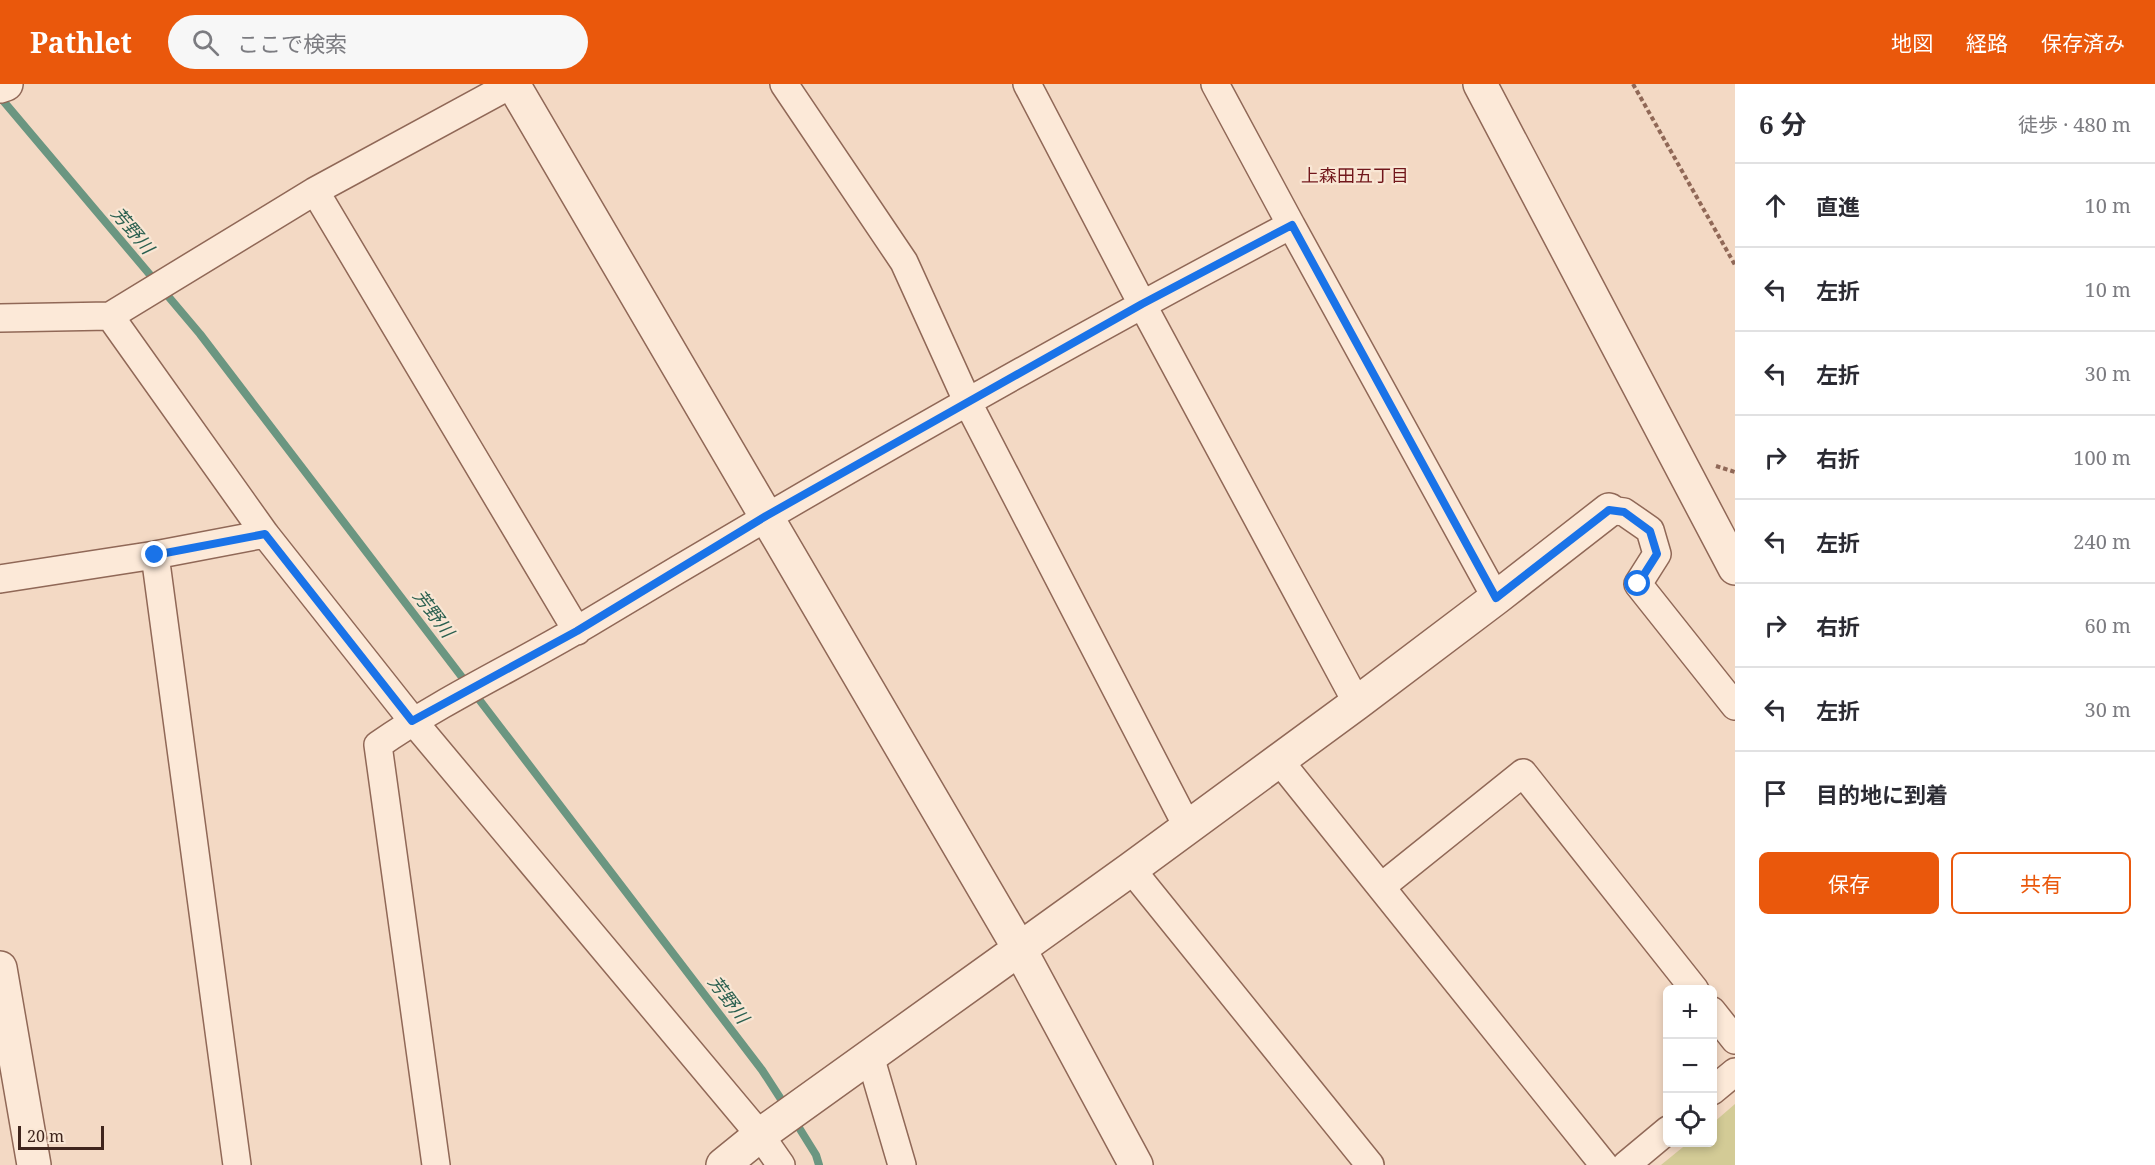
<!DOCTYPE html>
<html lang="ja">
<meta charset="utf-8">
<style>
:root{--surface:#fff;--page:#f7f7f7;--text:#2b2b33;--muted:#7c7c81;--line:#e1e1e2;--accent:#ea580c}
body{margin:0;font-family:"Noto Serif","Noto Sans JP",serif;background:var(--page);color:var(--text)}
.controls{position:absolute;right:18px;bottom:18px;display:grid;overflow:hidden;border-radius:9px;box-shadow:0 3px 9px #0003}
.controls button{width:54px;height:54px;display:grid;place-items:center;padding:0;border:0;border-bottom:2px solid var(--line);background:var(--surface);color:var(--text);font:30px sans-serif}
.scale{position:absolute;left:18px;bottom:15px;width:86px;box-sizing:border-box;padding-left:6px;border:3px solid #3f251d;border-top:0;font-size:16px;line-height:21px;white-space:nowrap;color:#3f251d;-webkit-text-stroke:4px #f9e6d4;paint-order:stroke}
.stop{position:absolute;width:18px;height:18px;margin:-14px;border:4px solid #1a73e8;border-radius:50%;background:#fff}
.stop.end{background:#1a73e8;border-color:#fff;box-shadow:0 2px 6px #0008}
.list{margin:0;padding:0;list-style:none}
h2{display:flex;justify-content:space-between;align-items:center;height:78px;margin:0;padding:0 24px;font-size:26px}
h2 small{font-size:20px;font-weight:400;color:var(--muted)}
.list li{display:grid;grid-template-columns:39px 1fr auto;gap:18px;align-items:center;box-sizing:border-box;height:84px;padding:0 24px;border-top:2px solid var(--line)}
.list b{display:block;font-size:22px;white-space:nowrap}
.list em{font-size:20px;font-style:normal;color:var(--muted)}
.actions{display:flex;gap:12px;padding:18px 24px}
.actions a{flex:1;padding:14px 0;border:2px solid var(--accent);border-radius:9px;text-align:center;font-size:21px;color:var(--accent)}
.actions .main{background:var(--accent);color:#fff}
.icon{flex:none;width:33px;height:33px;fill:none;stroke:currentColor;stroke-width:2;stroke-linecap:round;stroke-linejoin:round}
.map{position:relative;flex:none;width:1735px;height:1081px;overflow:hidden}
header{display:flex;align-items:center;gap:36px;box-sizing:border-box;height:84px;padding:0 30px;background:var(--accent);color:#fff}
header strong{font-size:28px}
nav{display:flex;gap:33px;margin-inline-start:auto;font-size:21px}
.search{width:420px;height:54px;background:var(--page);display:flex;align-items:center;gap:15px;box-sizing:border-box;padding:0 21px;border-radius:33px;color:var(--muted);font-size:22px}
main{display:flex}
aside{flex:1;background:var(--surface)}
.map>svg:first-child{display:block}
</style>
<header>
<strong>Pathlet</strong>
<div class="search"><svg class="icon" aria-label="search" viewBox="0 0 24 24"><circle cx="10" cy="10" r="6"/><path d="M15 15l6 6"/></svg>ここで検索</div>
<nav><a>地図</a><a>経路</a><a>保存済み</a></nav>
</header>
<main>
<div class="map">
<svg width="1735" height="1081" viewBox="0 0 1735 1081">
<rect width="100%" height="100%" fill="#f3d9c4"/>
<path fill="#d3cb96" d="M1735 1020V1081H1661L1688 1059 1712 1058 1713 1039Z"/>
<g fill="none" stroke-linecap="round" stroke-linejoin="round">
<path stroke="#6b9681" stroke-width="8" d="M0 13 200 250 762 986 786 1023
M793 1034 816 1071 819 1081"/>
<g stroke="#906857" stroke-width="30">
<path id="minor" d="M784 0 904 178 968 319 1187 742
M1027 0 1142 220 1357 619
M1215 0 1291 141
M315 107 577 547
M110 232 265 450 413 637 760 1051 781 1081
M0 234 110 232 315 107 512 0
M1609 426 1624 428 1650 446 1657 470 1638 500 1735 622
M155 471 237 1081
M0 495 155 471 265 450
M1278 675 1604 1081
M1131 785 1370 1081
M1381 803 1523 689 1695 906
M1712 927 1735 956
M870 972 902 1081
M1712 1007 1735 988
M436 1081 378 661C447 613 525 578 597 534 825 397 1056 265 1291 141L1496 514
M1626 1081 1668 1046"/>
</g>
<g stroke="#906857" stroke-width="36">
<path id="tertiary" d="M513 0 1019 864 1136 1081
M1480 0 1735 484
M0 2 6 0
M0 884 34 1081
M723 1081 760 1051 1131 785 1357 619 1496 514 1609 426"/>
</g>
<path stroke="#906857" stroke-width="4" stroke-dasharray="4.5 3" stroke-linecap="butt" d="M1633 0 1735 181
M1716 382 1735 388"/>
<use href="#minor" stroke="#fce9d8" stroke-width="27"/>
<use href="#tertiary" stroke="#fce9d8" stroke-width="33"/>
</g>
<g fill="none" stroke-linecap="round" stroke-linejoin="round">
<path stroke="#1a73e8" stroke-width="8" d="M155 471 265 450 412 637 577 547 766 432 1142 220 1292 141 1496 514 1609 426 1624 428 1650 447 1657 470 1638 500"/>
</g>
<g text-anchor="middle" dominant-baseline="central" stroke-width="4.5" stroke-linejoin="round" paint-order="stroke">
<g font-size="18" fill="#71171b" stroke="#f9e6d4">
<text x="1355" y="91">上森田五丁目</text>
</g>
<g font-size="18" font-style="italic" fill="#2b6050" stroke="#f9e6d4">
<text transform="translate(133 146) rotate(50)">芳野川</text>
<text transform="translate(434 529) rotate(53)">芳野川</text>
<text transform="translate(729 915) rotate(53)">芳野川</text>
</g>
</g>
</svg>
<div class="controls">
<button>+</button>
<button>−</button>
<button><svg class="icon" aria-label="locate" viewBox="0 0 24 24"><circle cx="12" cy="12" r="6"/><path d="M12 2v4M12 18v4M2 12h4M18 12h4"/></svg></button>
</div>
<div class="scale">20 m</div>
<div class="stop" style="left:1638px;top:500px"></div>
<div class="stop end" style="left:155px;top:471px"></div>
</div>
<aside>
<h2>6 分<small>徒歩 · 480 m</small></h2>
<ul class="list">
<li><svg class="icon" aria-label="ahead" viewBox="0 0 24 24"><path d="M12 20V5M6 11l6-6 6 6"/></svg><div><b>直進</b></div><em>10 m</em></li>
<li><svg class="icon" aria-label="left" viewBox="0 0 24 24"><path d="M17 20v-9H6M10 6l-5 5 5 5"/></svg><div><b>左折</b></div><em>10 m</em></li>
<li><svg class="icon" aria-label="left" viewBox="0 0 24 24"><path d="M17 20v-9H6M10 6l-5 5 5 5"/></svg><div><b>左折</b></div><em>30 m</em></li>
<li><svg class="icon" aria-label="right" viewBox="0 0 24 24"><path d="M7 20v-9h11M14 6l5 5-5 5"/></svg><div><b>右折</b></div><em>100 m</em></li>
<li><svg class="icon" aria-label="left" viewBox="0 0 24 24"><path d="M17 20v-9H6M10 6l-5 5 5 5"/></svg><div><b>左折</b></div><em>240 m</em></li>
<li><svg class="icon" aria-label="right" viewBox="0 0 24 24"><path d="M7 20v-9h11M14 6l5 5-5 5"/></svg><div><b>右折</b></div><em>60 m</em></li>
<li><svg class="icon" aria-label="left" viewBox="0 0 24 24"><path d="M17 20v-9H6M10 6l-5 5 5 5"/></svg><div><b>左折</b></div><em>30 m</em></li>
<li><svg class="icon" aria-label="arrive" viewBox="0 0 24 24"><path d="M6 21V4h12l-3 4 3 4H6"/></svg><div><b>目的地に到着</b></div></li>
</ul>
<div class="actions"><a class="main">保存</a><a>共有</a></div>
</aside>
</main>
